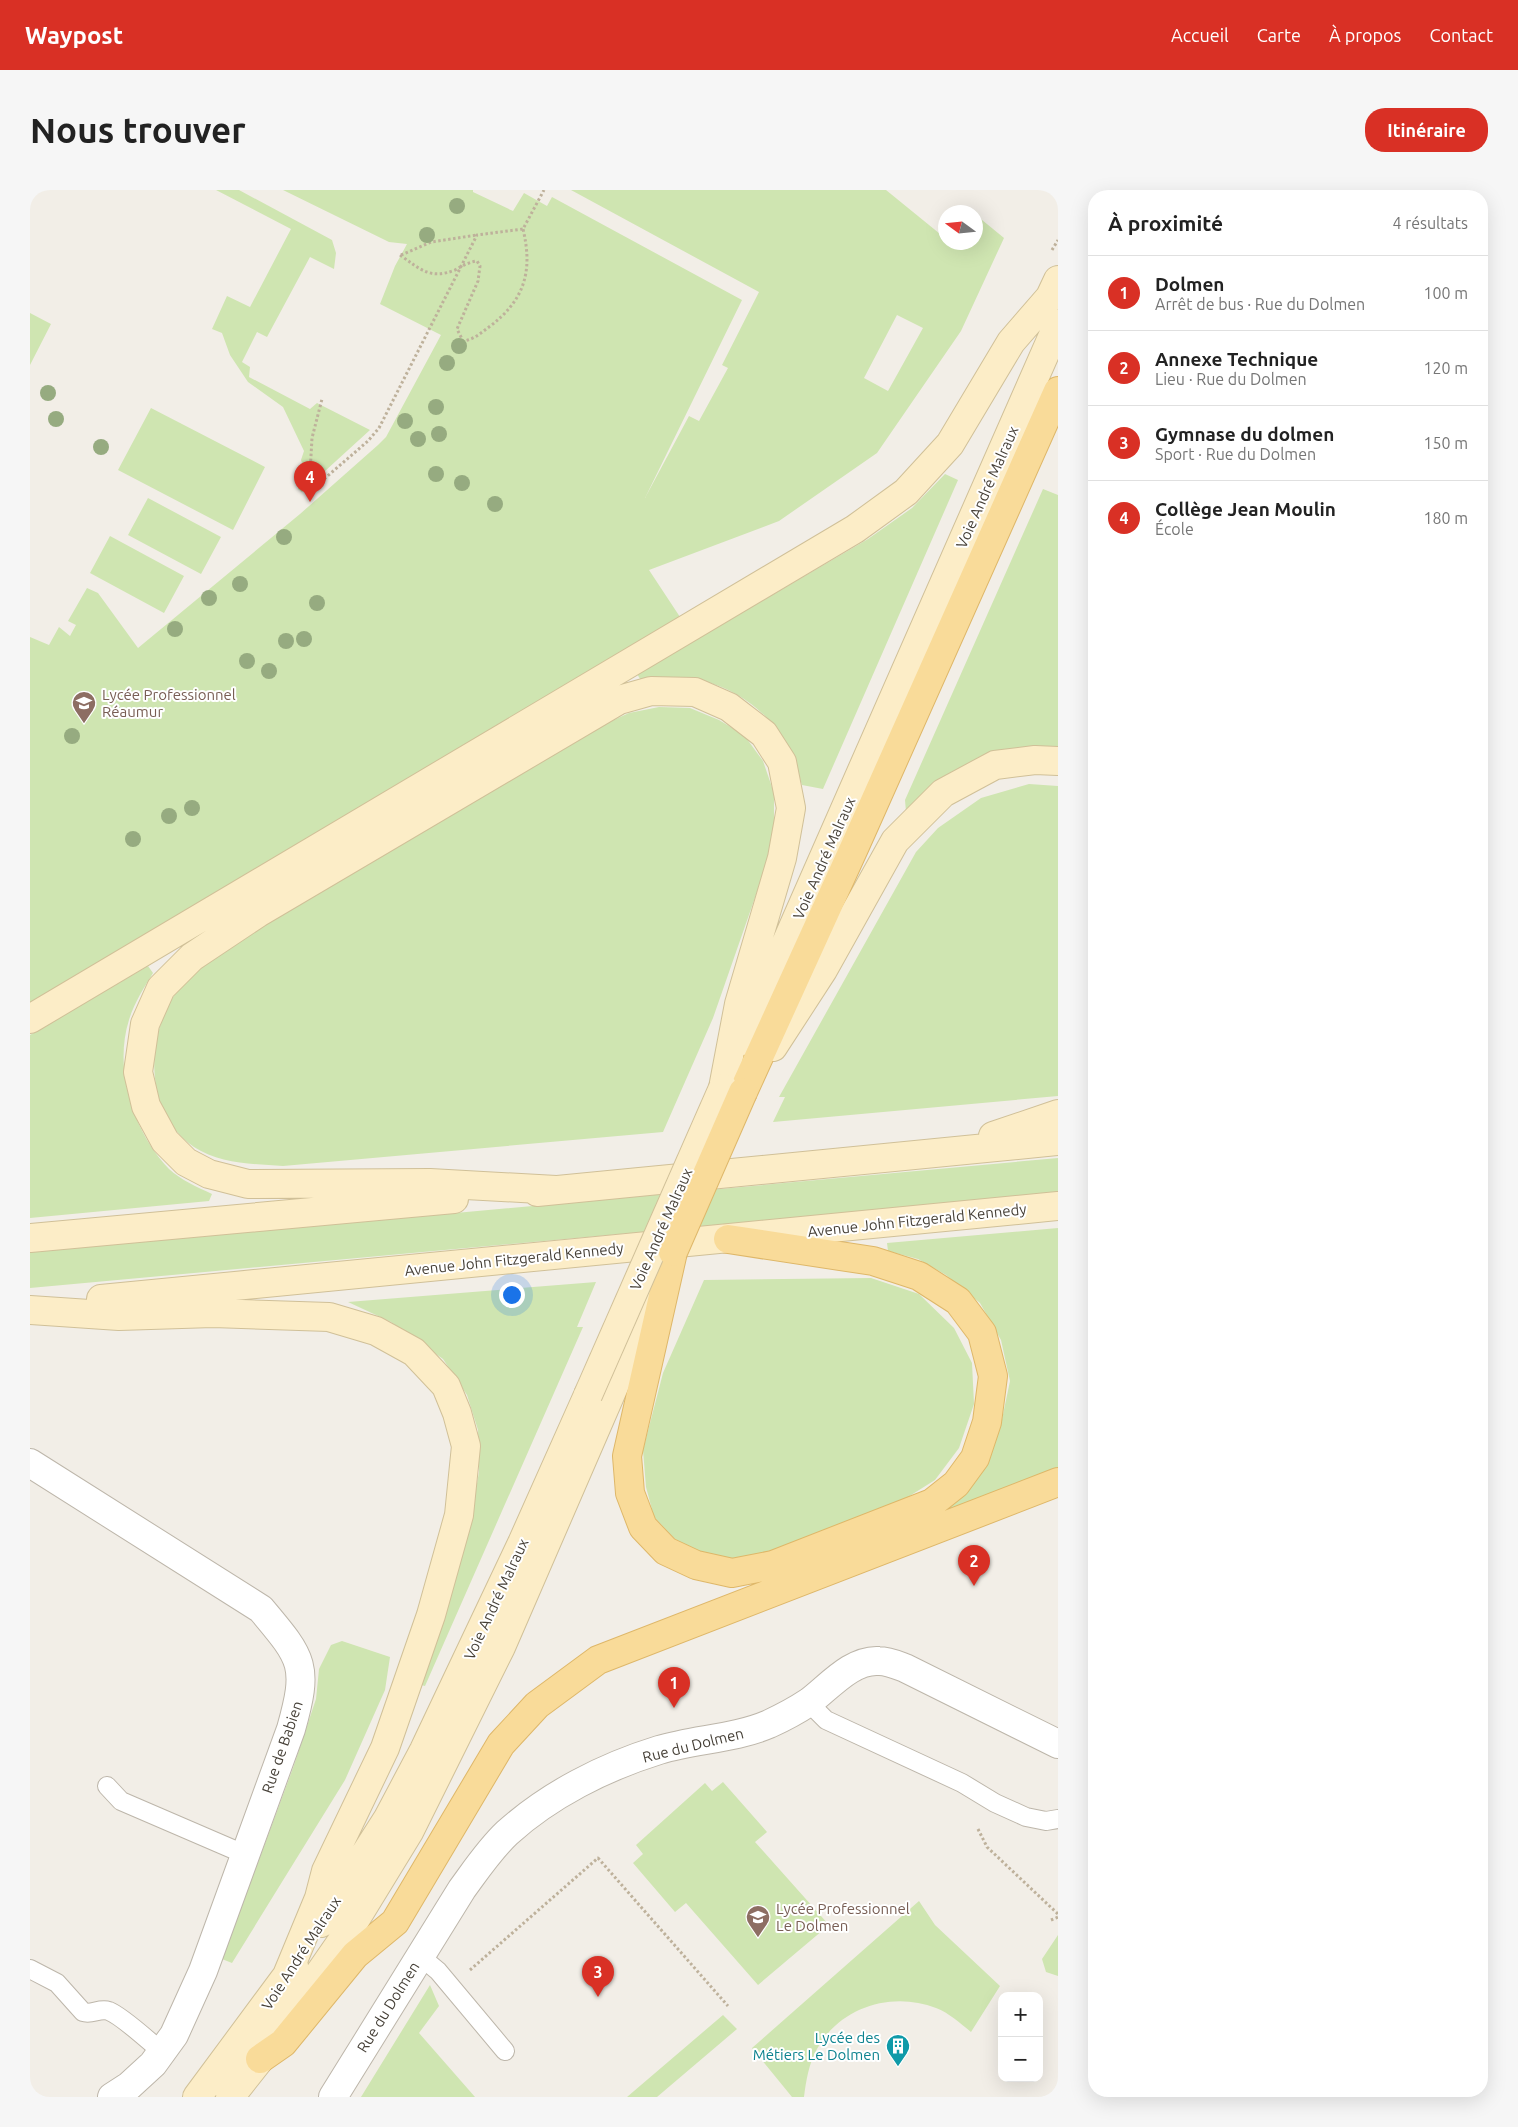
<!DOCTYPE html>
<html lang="fr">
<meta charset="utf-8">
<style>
:root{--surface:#fff;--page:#f6f6f6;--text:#222;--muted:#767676;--line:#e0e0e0;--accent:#d93025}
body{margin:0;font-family:Ubuntu,sans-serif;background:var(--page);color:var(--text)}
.controls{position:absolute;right:15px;bottom:15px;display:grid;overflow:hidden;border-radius:10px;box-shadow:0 5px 20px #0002}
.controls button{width:45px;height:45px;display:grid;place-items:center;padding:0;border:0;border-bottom:1px solid var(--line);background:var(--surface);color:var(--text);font:25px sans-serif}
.compass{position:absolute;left:908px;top:15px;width:45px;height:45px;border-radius:50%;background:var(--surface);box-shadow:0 5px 20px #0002;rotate:285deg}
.you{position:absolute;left:481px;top:1104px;width:18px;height:18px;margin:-12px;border:4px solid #fff;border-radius:50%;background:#1a73e8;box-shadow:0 0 0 8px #1a73e833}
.badge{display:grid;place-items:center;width:32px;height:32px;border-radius:50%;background:var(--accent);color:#fff;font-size:16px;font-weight:700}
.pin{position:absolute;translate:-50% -41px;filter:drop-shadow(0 1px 2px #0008)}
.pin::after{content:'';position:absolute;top:26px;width:18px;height:15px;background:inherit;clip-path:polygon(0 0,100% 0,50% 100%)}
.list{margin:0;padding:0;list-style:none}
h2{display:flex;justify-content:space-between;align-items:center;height:65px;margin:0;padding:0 20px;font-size:21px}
h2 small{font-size:16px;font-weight:400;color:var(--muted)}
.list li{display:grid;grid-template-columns:32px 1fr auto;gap:15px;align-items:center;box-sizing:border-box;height:75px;padding:0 20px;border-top:1px solid var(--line)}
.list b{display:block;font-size:19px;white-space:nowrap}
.list p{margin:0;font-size:16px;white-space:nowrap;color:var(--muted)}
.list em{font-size:16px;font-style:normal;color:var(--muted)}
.map{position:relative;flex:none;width:1028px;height:1907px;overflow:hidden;border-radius:20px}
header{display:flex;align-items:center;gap:30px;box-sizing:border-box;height:70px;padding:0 25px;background:var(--accent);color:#fff}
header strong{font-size:24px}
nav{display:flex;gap:28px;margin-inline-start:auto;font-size:18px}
.intro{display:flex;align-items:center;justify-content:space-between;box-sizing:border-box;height:120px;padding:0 30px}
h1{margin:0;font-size:35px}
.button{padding:12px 22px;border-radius:20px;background:var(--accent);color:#fff;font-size:18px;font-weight:700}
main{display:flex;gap:30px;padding:0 30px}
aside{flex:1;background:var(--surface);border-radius:20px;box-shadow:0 5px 20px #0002}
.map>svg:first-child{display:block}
</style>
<header>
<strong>Waypost</strong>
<nav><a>Accueil</a><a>Carte</a><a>À propos</a><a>Contact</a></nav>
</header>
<div class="intro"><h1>Nous trouver</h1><a class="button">Itinéraire</a></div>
<main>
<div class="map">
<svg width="1028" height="1907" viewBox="0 0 1028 1907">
<rect width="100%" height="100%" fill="#f2eee7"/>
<path fill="#cfe5b1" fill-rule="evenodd" d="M186 0H209L302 50 306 63 304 79 280 67 237 147 227 142 212 172 220 177 219 187 280 219 287 213 340 240 272 302 268 299 274 279 271 270 274 261 253 217 218 192 200 165 192 143 182 139 197 106 220 117 261 39Z
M253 0H443V2L483 21 494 3 517 16 522 7 712 110 615 308 659 226 669 231 698 178 692 175 729 102 541 0H856L915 48 916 52H946V25L974 48 931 141 847 263 749 331 619 380 652 430 0 818V447L19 455 29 437 40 446 46 435 38 431 57 398 68 403 108 458 270 324 348 255 356 247 411 145 350 114 365 76 377 54 359 52ZM867 125 893 138 858 201 834 188Z
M0 123 21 134 0 175Z
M121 218 235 277 203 340 88 280Z
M915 284 928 290 793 599 772 595C768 584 766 572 761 562 744 525 703 494 662 489 646 487 628 491 612 492L607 484 838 349 882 318Z
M1013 299 1028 305V565L876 622 875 610Z
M118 308 191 347 171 384 98 345Z
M80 346 154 386 134 423 60 383Z
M629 517 660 518 689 530 714 545 733 571 744 603V653L683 828 633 942 253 976C224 974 190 974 164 957 119 927 115 862 138 816 149 794 168 779 186 763L575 534 599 523Z
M999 594 1028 596V906L743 932 755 907H749L886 662 908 638 951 608Z
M118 776 123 783C114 798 104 813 99 830 83 880 104 943 139 979 151 990 167 997 182 1004L179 1011 0 1028V845Z
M1028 968V1004L0 1098V1062Z
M1028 1038V1280L904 1329 959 1267 971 1234 980 1191 971 1150 950 1113 916 1085 888 1069 858 1061 857 1053Z
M841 1088 889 1104 924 1138 942 1173 944 1214 929 1258 905 1290 870 1312 733 1366 700 1371 670 1364 645 1349 624 1327 616 1297 613 1260 633 1183 674 1090Z
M566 1092 547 1137H553L395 1496 391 1495 439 1339 449 1282 448 1240 437 1205 413 1169 361 1132 318 1112Z
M312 1451 360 1467 355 1500 315 1590 202 1773 192 1769 263 1578 286 1509 289 1479 301 1455Z
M693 1592 737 1642 725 1652 799 1735 728 1795 656 1713 645 1722 603 1673 613 1664 606 1655 675 1593 682 1601Z
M889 1711 905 1735 970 1796 941 1842C930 1833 919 1823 906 1818 862 1801 810 1817 787 1859 779 1873 776 1891 774 1907H762L722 1858Z
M1028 1745V1786L1016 1782 1012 1769Z
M400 1795 409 1816 389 1843 445 1907H331Z
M693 1825 707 1839 627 1907H597Z"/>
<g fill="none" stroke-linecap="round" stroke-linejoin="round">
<g stroke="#bdb6aa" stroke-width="20">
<path id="service" d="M778 1512 796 1530 932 1593 965 1613 996 1627 1016 1631 1028 1629
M77 1596 91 1611 214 1664
M390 1766 408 1781 475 1861
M0 1779 27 1793 53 1822C62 1825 69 1818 79 1821 92 1826 120 1852 132 1862"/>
</g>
<g stroke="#bdb6aa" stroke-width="30">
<path id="minor" d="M0 1273 231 1419C273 1469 279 1475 261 1539L173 1781 144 1845 123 1874 99 1896 82 1907
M303 1907 432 1699C446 1680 459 1660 477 1643 519 1605 574 1577 629 1560 665 1549 704 1549 739 1534 752 1528 767 1520 779 1512 799 1497 822 1469 849 1471 858 1471 867 1475 875 1478L1028 1554"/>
</g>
<g stroke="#d0c098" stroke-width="30">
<path id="secondary" d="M0 829 825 339 876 302 920 254 981 152 1020 107 1028 90
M713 851 1028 134
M743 857 793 780 865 651 913 603 965 575 1005 570 1028 571
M963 946 1028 924
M526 1000 400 993 218 994 179 984 156 972 135 951 116 916 108 882 115 834 131 798 162 767 228 723 589 510 621 501 665 502 699 517 734 544 752 572 761 618 752 668 709 814 693 898
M507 1002 1028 951
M0 1048 424 1009
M71 1109 1028 1016
M0 1120 89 1126 183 1123 299 1127 346 1141 384 1162 416 1196 427 1223 436 1256 429 1325 401 1425 355 1558 296 1681 289 1708 255 1790
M291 1733 358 1628 394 1560 492 1353 558 1205
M167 1907 264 1776
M200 1907 230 1869 316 1745 379 1642 471 1457 628 1095"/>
</g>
<g stroke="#deb769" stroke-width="30">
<path id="primary" d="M713 902 825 656 1028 201
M643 1062 597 1266 600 1303 613 1337 636 1361 666 1375 702 1383 743 1375 902 1313 926 1294 945 1268 957 1232 963 1186 952 1143 928 1111 889 1086 843 1071 698 1049
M230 1869 253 1853 325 1765 365 1732 471 1554 507 1515 568 1470 1028 1292"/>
</g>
<path stroke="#beb19b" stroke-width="3" stroke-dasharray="2.5 2.5" stroke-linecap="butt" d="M1022 60 1028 50
M370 65C390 79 400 90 425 80 432 76 439 72 447 71L450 76 448 91 427 139 433 151C443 150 451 143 459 137 495 110 503 81 493 39
M371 65 401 52 447 45
M279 301 282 248 292 209
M279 302 338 251 349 238 447 45 493 39 514 0
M948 1639 957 1657 1028 1724
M1021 1730 1028 1727
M440 1780 568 1668 698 1816"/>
<use href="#service" stroke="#fff" stroke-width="18"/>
<use href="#minor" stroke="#fff" stroke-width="28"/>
<use href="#secondary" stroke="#fcedc7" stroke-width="28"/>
<use href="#primary" stroke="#f9db99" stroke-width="28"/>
<g stroke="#d0c098" stroke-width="30" stroke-linecap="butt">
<path id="secondary-bridge" d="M558 1205 693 898"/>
</g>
<g stroke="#deb769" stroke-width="30" stroke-linecap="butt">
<path id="primary-bridge" d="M643 1062 713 902"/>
</g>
<use href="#secondary-bridge" stroke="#fcedc7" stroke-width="28"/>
<use href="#primary-bridge" stroke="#f9db99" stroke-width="28"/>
</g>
<g fill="#96ab80">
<circle cx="427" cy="16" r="8"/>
<circle cx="397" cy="45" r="8"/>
<circle cx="429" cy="156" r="8"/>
<circle cx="417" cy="173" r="8"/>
<circle cx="18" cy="203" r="8"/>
<circle cx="406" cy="217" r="8"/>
<circle cx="26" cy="229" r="8"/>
<circle cx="375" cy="231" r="8"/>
<circle cx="409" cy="244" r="8"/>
<circle cx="388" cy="249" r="8"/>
<circle cx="71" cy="257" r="8"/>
<circle cx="406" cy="284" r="8"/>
<circle cx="432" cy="293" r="8"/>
<circle cx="465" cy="314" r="8"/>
<circle cx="254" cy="347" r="8"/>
<circle cx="210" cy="394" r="8"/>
<circle cx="179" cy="408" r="8"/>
<circle cx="287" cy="413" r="8"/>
<circle cx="145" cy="439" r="8"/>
<circle cx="274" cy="449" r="8"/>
<circle cx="256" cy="451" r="8"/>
<circle cx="217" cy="471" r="8"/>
<circle cx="239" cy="481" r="8"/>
<circle cx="42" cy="546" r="8"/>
<circle cx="162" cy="618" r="8"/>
<circle cx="139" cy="626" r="8"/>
<circle cx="103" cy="649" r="8"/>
</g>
<defs>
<g id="school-pin" transform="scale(1.25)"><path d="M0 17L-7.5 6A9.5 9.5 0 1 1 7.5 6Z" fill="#8d6e63" stroke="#fff"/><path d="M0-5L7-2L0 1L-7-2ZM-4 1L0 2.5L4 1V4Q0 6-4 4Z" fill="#fff"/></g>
<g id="building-pin" transform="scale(1.25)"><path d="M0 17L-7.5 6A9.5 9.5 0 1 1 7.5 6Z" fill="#0f9aa8" stroke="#fff"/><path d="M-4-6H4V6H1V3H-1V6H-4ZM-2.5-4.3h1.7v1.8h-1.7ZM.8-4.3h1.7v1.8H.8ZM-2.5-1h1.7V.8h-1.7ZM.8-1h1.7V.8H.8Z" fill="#fff"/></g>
</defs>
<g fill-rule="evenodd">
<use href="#school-pin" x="54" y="513"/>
<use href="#school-pin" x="728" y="1727"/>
<use href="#building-pin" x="868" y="1856"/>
</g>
<g text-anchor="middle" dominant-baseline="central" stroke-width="4" stroke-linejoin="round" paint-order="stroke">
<g font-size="15" fill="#453f36" stroke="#fff">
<text transform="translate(957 297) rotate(-66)">Voie André Malraux</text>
<text transform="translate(794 668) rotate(-66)">Voie André Malraux</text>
<text transform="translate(887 1030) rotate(-6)">Avenue John Fitzgerald Kennedy</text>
<text transform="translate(631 1039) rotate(-66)">Voie André Malraux</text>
<text transform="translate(484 1069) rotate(-6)">Avenue John Fitzgerald Kennedy</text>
<text transform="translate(466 1409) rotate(-65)">Voie André Malraux</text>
<text transform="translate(663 1555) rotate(-14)">Rue du Dolmen</text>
<text transform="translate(252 1557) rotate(-71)">Rue de Babien</text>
<text transform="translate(271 1763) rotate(-57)">Voie André Malraux</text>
<text transform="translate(358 1817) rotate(-58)">Rue du Dolmen</text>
</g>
<g font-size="15" fill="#785e54" stroke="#fff" text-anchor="start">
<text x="72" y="504">Lycée Professionnel<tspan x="72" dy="17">Réaumur</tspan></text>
<text x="746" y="1718">Lycée Professionnel<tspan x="746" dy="17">Le Dolmen</tspan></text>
</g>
<g font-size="15" fill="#0d838f" stroke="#fff" text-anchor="end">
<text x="850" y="1847">Lycée des<tspan x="850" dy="17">Métiers Le Dolmen</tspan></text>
</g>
</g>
</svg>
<div class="controls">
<button>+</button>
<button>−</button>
</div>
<svg class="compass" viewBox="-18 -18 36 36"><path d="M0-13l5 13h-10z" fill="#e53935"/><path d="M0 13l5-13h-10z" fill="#767676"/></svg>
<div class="you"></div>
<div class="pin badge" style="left:644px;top:1518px">1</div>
<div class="pin badge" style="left:944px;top:1396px">2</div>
<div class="pin badge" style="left:568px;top:1807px">3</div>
<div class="pin badge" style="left:280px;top:312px">4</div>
</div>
<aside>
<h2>À proximité<small>4 résultats</small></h2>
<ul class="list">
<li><span class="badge">1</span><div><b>Dolmen</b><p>Arrêt de bus · Rue du Dolmen</p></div><em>100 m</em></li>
<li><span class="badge">2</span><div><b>Annexe Technique</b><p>Lieu · Rue du Dolmen</p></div><em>120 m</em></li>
<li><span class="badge">3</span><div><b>Gymnase du dolmen</b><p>Sport · Rue du Dolmen</p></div><em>150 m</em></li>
<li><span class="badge">4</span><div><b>Collège Jean Moulin</b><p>École</p></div><em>180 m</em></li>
</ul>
</aside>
</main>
